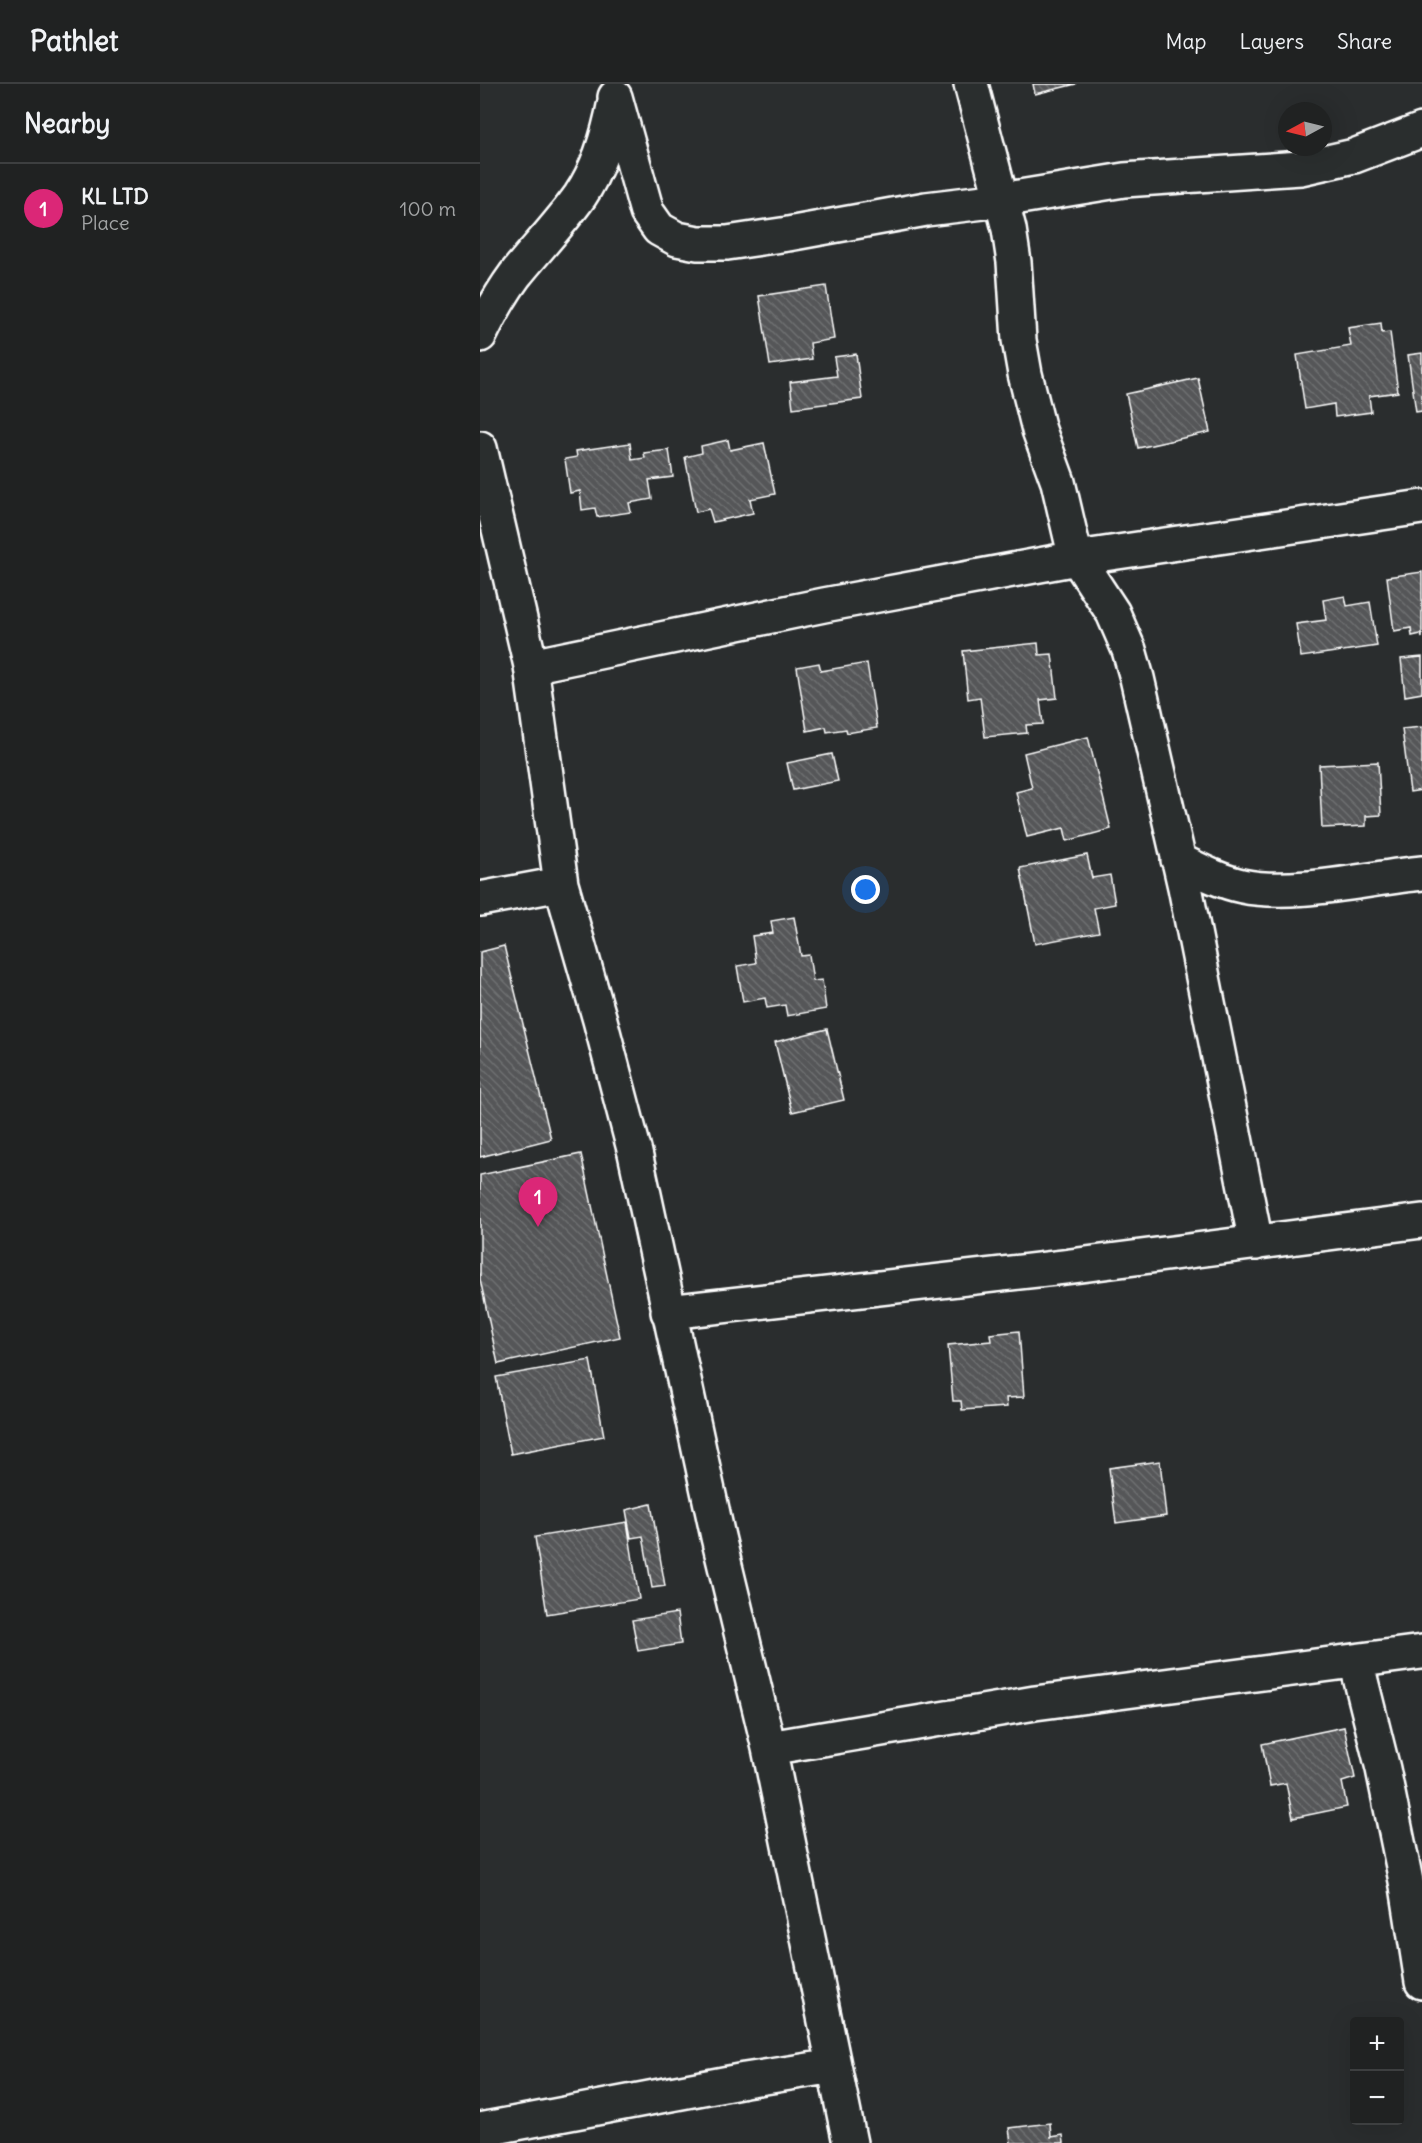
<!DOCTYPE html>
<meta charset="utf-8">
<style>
:root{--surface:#202222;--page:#2d2f2f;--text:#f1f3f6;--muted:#a2a4a5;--line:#3d3f40;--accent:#db2777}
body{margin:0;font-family:Delius,sans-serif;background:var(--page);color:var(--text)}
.controls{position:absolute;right:18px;bottom:18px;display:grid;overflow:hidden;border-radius:6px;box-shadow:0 6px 24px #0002}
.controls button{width:54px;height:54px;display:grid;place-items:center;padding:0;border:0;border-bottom:2px solid var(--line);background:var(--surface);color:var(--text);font:30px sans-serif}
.compass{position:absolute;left:798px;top:18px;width:54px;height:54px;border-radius:50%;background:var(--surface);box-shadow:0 6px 24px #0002;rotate:263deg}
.you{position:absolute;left:386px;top:806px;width:21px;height:21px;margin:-15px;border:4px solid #fff;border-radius:50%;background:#1a73e8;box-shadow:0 0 0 9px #1a73e833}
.badge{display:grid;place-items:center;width:39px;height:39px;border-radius:50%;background:var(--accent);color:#fff;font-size:20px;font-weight:700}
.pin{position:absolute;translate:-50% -50px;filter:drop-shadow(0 2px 3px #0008)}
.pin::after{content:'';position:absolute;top:32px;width:21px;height:18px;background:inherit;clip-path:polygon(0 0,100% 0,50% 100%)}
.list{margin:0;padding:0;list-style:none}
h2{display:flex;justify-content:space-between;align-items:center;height:78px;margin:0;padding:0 24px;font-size:26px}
h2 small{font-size:20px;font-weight:400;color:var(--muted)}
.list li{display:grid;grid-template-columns:39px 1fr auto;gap:18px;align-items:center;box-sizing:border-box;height:90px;padding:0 24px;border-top:2px solid var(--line)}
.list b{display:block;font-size:22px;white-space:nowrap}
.list p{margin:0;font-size:20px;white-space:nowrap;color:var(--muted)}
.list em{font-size:20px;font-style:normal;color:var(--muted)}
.map{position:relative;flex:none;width:942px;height:2059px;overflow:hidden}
header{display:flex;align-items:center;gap:36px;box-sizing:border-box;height:84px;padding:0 30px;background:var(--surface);border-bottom:2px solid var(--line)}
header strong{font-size:28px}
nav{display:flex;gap:33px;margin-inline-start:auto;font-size:21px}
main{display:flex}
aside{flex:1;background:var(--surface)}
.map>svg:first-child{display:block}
</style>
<header>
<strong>Pathlet</strong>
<nav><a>Map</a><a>Layers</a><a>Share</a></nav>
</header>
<main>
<aside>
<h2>Nearby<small></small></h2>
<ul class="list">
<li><span class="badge">1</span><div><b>KL LTD</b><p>Place</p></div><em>100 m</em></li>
</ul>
</aside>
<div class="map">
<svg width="942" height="2059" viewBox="0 0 942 2059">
<defs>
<pattern id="building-back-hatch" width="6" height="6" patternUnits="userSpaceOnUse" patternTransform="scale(1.5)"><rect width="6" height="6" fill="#555758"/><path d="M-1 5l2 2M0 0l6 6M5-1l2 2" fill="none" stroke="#6e7071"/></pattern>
</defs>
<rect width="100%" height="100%" fill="#2a2d2e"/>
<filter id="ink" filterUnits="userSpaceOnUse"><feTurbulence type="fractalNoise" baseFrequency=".0167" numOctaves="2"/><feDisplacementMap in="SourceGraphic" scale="12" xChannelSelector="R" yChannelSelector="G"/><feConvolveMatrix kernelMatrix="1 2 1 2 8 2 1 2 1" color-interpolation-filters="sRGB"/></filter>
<g filter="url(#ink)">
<path fill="url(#building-back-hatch)" stroke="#fff" stroke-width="1.5" d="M553 0H596L555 10Z
M346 202 354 255 330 259 332 275 290 281 279 212Z
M901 239 902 249 910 248 918 308 889 312 891 328 855 333 854 320 825 325 817 271 871 262 868 244Z
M942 269V327L936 328 928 271Z
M376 270 382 315 313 324 310 298 357 292 354 273Z
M718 294 730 348 658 364 646 310Z
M248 356 250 366 284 359 295 410 270 415 273 429 233 438 229 425 216 428 205 373 222 369 221 362Z
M150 359 152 376 165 374 164 369 189 366 193 393 169 396 172 415 149 419 151 428 117 433 115 424 102 426 100 407 90 409 85 375 97 373 96 367Z
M942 488V554L941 550 932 552 931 544 914 547 907 493Z
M865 512 867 522 890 518 897 562 821 573 816 540 846 536 843 516Z
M558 559 559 571 572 570 577 614 560 616 563 640 546 641 547 649 505 653 500 613 488 615 483 567Z
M942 573V609L925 612 921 575Z
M339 579 341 587 387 579 397 644 367 649 366 645 347 648 346 643 327 647 317 583Z
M942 643V706L930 708 922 645Z
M608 653 631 745 587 757 584 744 547 753 536 708 552 704 544 669Z
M352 670 358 697 313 706 307 679Z
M898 678 901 731 886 732V742L842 744 839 681Z
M607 771 612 794 630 791 635 820 614 824 619 848 555 860 540 784Z
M314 833 321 872 329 871 333 897 342 896 346 925 307 932 305 921 287 924 285 914 263 918 257 882 276 879 272 852 293 849 291 837Z
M24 862 71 1055 0 1073V868Z
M347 945 364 1016 312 1028 295 958Z
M101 1070 140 1253 18 1280 0 1195V1091Z
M539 1247 544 1313 526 1314 527 1323 482 1326 481 1317H473L468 1261 511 1257 510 1250Z
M110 1276 124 1352 31 1370 16 1293Z
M680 1377 686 1432 636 1439 629 1384Z
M171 1420 185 1502 172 1504 163 1452 151 1454 146 1426Z
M147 1438 159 1515 67 1530 55 1453Z
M197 1529 201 1560 158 1567 152 1536Z
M864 1643 875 1694 862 1698 867 1723 813 1734 806 1699 790 1702 782 1660Z
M570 2039 571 2053 583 2051 584 2059H531L529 2044Z"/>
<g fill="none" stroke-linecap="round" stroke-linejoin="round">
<g stroke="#fff" stroke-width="38">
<path id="minor" d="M491 0 529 145 534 178 539 256 545 290 559 346 578 398 592 458 597 474 633 529 649 566 657 594 705 803 776 1159
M135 13 167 128 179 145 197 155 218 159H247L308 150 446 125 521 116 644 96 821 84 874 72 942 46
M0 251C10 230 21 210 35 191 56 165 80 140 100 112 119 84 129 49 135 17
M0 364 51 582 81 800 120 936 155 1069 238 1453 289 1664 370 2059
M51 582 344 521 597 474 942 423
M698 776C719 786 739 797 762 802 813 813 889 794 942 789
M0 815 81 800
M188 1228 584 1183 942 1137
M876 1577 903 1685 927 1802 942 1898
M289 1664 555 1619 942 1568
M0 2046 265 1996 354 1982"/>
</g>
<use href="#minor" stroke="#2a2d2e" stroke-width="33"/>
</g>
</g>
</svg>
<div class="controls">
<button>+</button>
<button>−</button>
</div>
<svg class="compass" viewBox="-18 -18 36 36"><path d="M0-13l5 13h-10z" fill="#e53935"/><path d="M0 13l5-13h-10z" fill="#a2a4a5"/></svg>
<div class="you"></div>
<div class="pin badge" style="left:58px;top:1143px">1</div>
</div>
</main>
